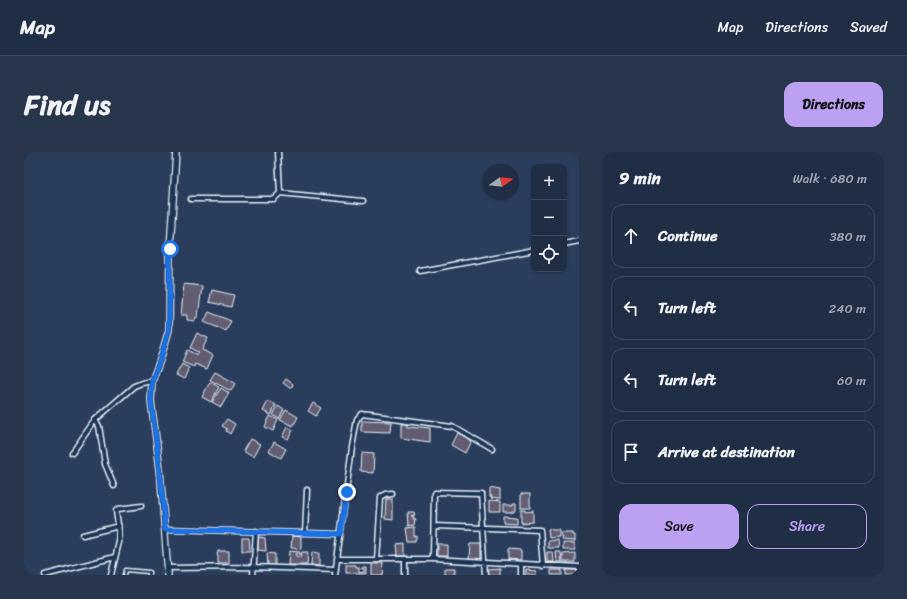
<!DOCTYPE html>
<meta charset="utf-8">
<style>
:root{--surface:#202e45;--page:#28364c;--text:#f1f3f6;--muted:#a2a8b3;--line:#3d4a5e;--accent:#bca0f2}
body{margin:0;font-family:Sriracha,sans-serif;background:var(--page);color:var(--text)}
.controls{position:absolute;right:12px;top:12px;display:grid;overflow:hidden;border-radius:8px;box-shadow:0 1px 3px #0004}
.controls button{width:36px;height:36px;display:grid;place-items:center;padding:0;border:0;border-bottom:1px solid var(--line);background:var(--surface);color:var(--text);font:20px sans-serif}
.compass{position:absolute;left:459px;top:12px;width:36px;height:36px;border-radius:50%;background:var(--surface);box-shadow:0 1px 3px #0004;rotate:75deg}
.stop{position:absolute;width:12px;height:12px;margin:-9px;border:3px solid #1a73e8;border-radius:50%;background:#fff}
.stop.end{background:#1a73e8;border-color:#fff;box-shadow:0 1px 4px #0008}
.list{margin:0;padding:0;list-style:none}
h2{display:flex;justify-content:space-between;align-items:center;height:52px;margin:0;padding:0 16px;font-size:17px}
h2 small{font-size:13px;font-weight:400;color:var(--muted)}
.list li{display:grid;grid-template-columns:26px 1fr auto;gap:12px;align-items:center;box-sizing:border-box;height:64px;margin:0 8px 8px;padding:0 8px;border:1px solid var(--line);border-radius:12px}
.list b{display:block;font-size:15px;white-space:nowrap}
.list em{font-size:13px;font-style:normal;color:var(--muted)}
.actions{display:flex;gap:8px;padding:12px 16px}
.actions a{flex:1;padding:9px 0;border:1px solid var(--accent);border-radius:12px;text-align:center;font-size:14px;color:var(--accent)}
.actions .main{background:var(--accent);color:#111}
.icon{flex:none;width:22px;height:22px;fill:none;stroke:currentColor;stroke-width:2;stroke-linecap:round;stroke-linejoin:round}
.map{position:relative;flex:none;width:555px;height:423px;overflow:hidden;border-radius:12px}
header{display:flex;align-items:center;gap:24px;box-sizing:border-box;height:56px;padding:0 20px;background:var(--surface);border-bottom:1px solid var(--line)}
header strong{font-size:19px}
nav{display:flex;gap:22px;margin-inline-start:auto;font-size:14px}
.intro{display:flex;align-items:center;justify-content:space-between;box-sizing:border-box;height:96px;padding:0 24px}
h1{margin:0;font-size:28px}
.button{padding:10px 18px;border-radius:12px;background:var(--accent);color:#111;font-size:14px;font-weight:700}
main{display:flex;gap:24px;padding:0 24px}
aside{flex:1;background:var(--surface);border-radius:12px;box-shadow:0 1px 3px #0004}
.map>svg:first-child{display:block}
</style>
<header>
<strong>Map</strong>
<nav><a>Map</a><a>Directions</a><a>Saved</a></nav>
</header>
<div class="intro"><h1>Find us</h1><a class="button">Directions</a></div>
<main>
<div class="map">
<svg width="555" height="423" viewBox="0 0 555 423">
<rect width="100%" height="100%" fill="#2b3d5c"/>
<filter id="ink" filterUnits="userSpaceOnUse"><feTurbulence type="fractalNoise" baseFrequency=".025" numOctaves="2"/><feDisplacementMap in="SourceGraphic" scale="8" xChannelSelector="R" yChannelSelector="G"/><feConvolveMatrix kernelMatrix="1 2 1 2 8 2 1 2 1" color-interpolation-filters="sRGB"/></filter>
<g filter="url(#ink)">
<path fill="#625d71" stroke="#e8f1f8" d="M160 132 178 134 174 165H172L171 169 163 168V163H157Z
M188 138 210 143 207 155 185 150Z
M185 160 207 169 202 179 180 170Z
M173 181 184 186 178 198 189 203 183 217 171 212 170 215 158 210 163 198 173 203 175 201 166 196Z
M158 212 165 216 160 227 152 223Z
M191 220 211 231 207 239 186 228Z
M262 227 269 232 267 237 259 231Z
M186 230 195 235 187 250 178 245Z
M197 236 205 241 197 255 188 250Z
M244 249 252 253 247 263 239 259Z
M289 251 297 256 292 264 284 259Z
M254 254 260 258 255 267 249 263Z
M262 258 274 265 269 274 256 268Z
M246 264 254 268 249 279 241 275Z
M203 267 211 272 206 282 202 279 203 277 198 274Z
M338 269 367 270 366 281 338 280Z
M377 271H384V274L406 276V290L377 286Z
M263 275 269 278 264 287 258 285Z
M433 281 447 289 441 301 427 293Z
M226 287 236 292 229 305 219 299Z
M250 290 262 297 257 306 245 299Z
M338 301 350 302 349 321 337 320Z
M465 336 476 338V348L466 347 467 345H465Z
M497 342H506V356H497Z
M362 347H369V368L361 367Z
M465 349 476 350V360H465Z
M489 351H492V358L487 360H479V353H489Z
M497 358H501V360L509 359V370L497 371Z
M384 360H390L391 363 387 364 390 365V367H392L391 373 385 374Z
M479 364 493 365V372L479 371Z
M392 375V385L394 384V388H393V390H385L383 376Z
M526 376 528 378H535V385L525 386 524 377Z
M537 381H549V383H551V389L538 388 539 385H537Z
M268 384 277 385V397L267 396Z
M234 385 241 386 242 399 234 398Z
M218 386H225L226 399H218Z
M534 388 535 396H524V389Z
M539 391H551V398H539Z
M381 392V404H373L372 393Z
M413 392H423V404H413Z
M446 392H457V407L445 406Z
M484 397 497 398V408L484 407Z
M194 399H205V411H194V404L193 403Z
M265 399 276 400V403L272 401 271 403 274 405H277L278 400H284L283 413H264Z
M288 400 295 401V414L287 413Z
M523 400H529L530 410H523Z
M532 400H537L538 410H533Z
M243 401 251 402V415L244 414Z
M551 401V410H539V402Z
M347 411H359L358 423H347Z
M322 413H332V415H335V420L340 419V416H338V414H342V421H322Z
M421 416H430V423H421Z
M476 416V423H465L464 417Z
M502 418 513 419V423H502Z
M527 418H538V423H527Z
M542 418H555V423H542Z"/>
<g fill="none" stroke-linecap="round" stroke-linejoin="round">
<g stroke="#e8f1f8" stroke-width="5">
<path id="lane" d="M100 423 101 418 125 420V423"/>
</g>
<g stroke="#e8f1f8" stroke-width="7">
<path id="street" d="M254 0 256 41 339 49
M167 47H250L256 41
M540 92 555 89
M396 119 510 98
M71 268 75 274 81 312 90 334
M48 301 71 268 110 234 118 231 128 229
M410 374 516 378 519 414
M141 377 317 382
M281 381 283 338
M59 383 95 374
M313 407H409L555 415
M352 407 356 346 361 343 369 342
M381 407V423
M409 407 410 340 457 341 462 423
M497 412V423
M144 416 230 415 312 418
M21 423 91 405
M87 423 95 390V379L92 359 94 357 117 354
M229 423 232 379
M311 423 328 295 333 268 338 262 428 274 468 297"/>
</g>
<g stroke="#e8f1f8" stroke-width="8">
<path id="secondary" d="M144 423 136 317 127 249 128 229 136 208 145 178 146 97 152 0"/>
</g>
<use href="#lane" stroke="#1d3557" stroke-width="2"/>
<use href="#street" stroke="#1d3557" stroke-width="4"/>
<use href="#secondary" stroke="#1d3557" stroke-width="5.5"/>
</g>
</g>
<g fill="none" stroke-linecap="round" stroke-linejoin="round" filter="url(#ink)">
<path stroke="#1a73e8" stroke-width="5" d="M146 97 145 178 136 208 128 229 127 250 136 317 141 377 317 382 323 340"/>
</g>
</svg>
<div class="controls">
<button>+</button>
<button>−</button>
<button><svg class="icon" aria-label="locate" viewBox="0 0 24 24"><circle cx="12" cy="12" r="6"/><path d="M12 2v4M12 18v4M2 12h4M18 12h4"/></svg></button>
</div>
<svg class="compass" viewBox="-18 -18 36 36"><path d="M0-13l5 13h-10z" fill="#e53935"/><path d="M0 13l5-13h-10z" fill="#a2a8b3"/></svg>
<div class="stop" style="left:146px;top:97px"></div>
<div class="stop end" style="left:323px;top:340px"></div>
</div>
<aside>
<h2>9 min<small>Walk · 680 m</small></h2>
<ul class="list">
<li><svg class="icon" aria-label="ahead" viewBox="0 0 24 24"><path d="M12 20V5M6 11l6-6 6 6"/></svg><div><b>Continue</b></div><em>380 m</em></li>
<li><svg class="icon" aria-label="left" viewBox="0 0 24 24"><path d="M17 20v-9H6M10 6l-5 5 5 5"/></svg><div><b>Turn left</b></div><em>240 m</em></li>
<li><svg class="icon" aria-label="left" viewBox="0 0 24 24"><path d="M17 20v-9H6M10 6l-5 5 5 5"/></svg><div><b>Turn left</b></div><em>60 m</em></li>
<li><svg class="icon" aria-label="arrive" viewBox="0 0 24 24"><path d="M6 21V4h12l-3 4 3 4H6"/></svg><div><b>Arrive at destination</b></div></li>
</ul>
<div class="actions"><a class="main">Save</a><a>Share</a></div>
</aside>
</main>
